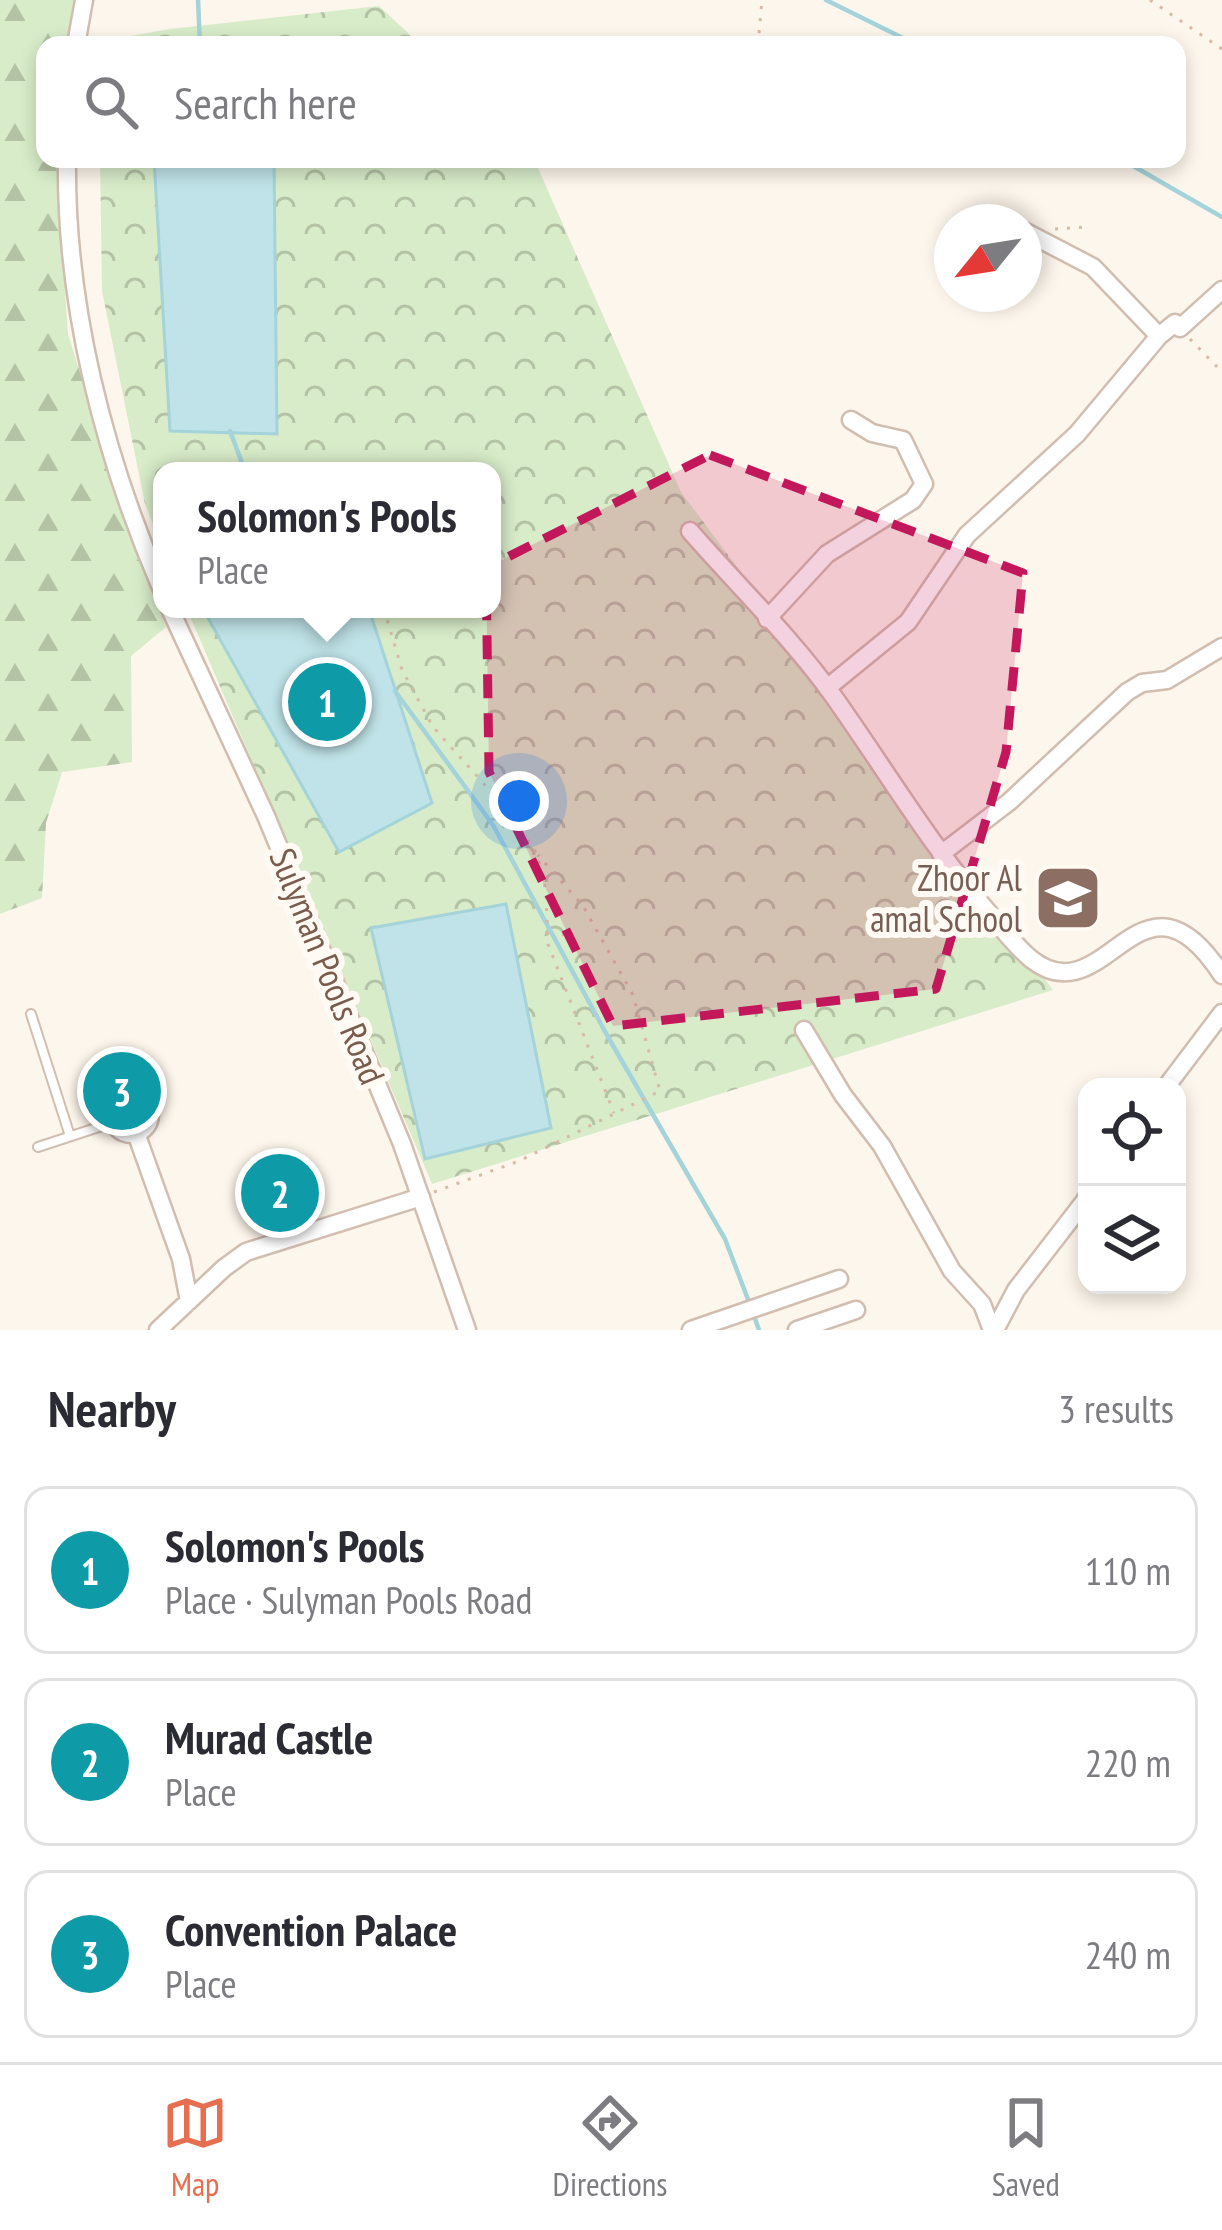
<!DOCTYPE html>
<meta charset="utf-8">
<style>
:root{--surface:#fff;--page:#f7f7f7;--text:#2b2b33;--muted:#7c7c81;--line:#e1e1e2;--accent:#e76f51}
body{margin:0;font-family:"PT Sans Narrow",sans-serif;background:var(--page);color:var(--text)}
.controls{position:absolute;right:36px;bottom:36px;display:grid;overflow:hidden;border-radius:24px;box-shadow:0 6px 18px #0003}
.controls button{width:108px;height:108px;display:grid;place-items:center;padding:0;border:0;border-bottom:3px solid var(--line);background:var(--surface);color:var(--text);font:60px sans-serif}
.compass{position:absolute;left:934px;top:204px;width:108px;height:108px;border-radius:50%;background:var(--surface);box-shadow:0 6px 18px #0003;rotate:240deg}
.you{position:absolute;left:519px;top:801px;width:42px;height:42px;margin:-30px;border:9px solid #fff;border-radius:50%;background:#1a73e8;box-shadow:0 0 0 18px #1a73e833}
.badge{display:grid;place-items:center;width:78px;height:78px;border-radius:50%;background:var(--accent);color:#fff;font-size:39px;font-weight:700}
.pin{position:absolute;translate:-50% -50%;border:6px solid #fff;box-shadow:0 3px 12px #0006}
.popup{position:absolute;left:153px;top:462px;width:348px;height:156px;box-sizing:border-box;display:grid;place-content:center;border-radius:24px;background:var(--surface);filter:drop-shadow(0 3px 9px #0005);font-size:39px;white-space:nowrap;color:var(--muted)}
.popup b{font-size:45px;color:var(--text)}
.popup::after{content:'';position:absolute;left:50%;top:100%;margin-left:-24px;border:24px solid transparent;border-top-color:var(--surface)}
.list{margin:0;padding:0;list-style:none}
h2{display:flex;justify-content:space-between;align-items:center;height:156px;margin:0;padding:0 48px;font-size:51px}
h2 small{font-size:39px;font-weight:400;color:var(--muted)}
.list li{display:grid;grid-template-columns:78px 1fr auto;gap:36px;align-items:center;box-sizing:border-box;height:168px;margin:0 24px 24px;padding:0 24px;border:3px solid var(--line);border-radius:24px}
.list b{display:block;font-size:45px;white-space:nowrap}
.list p{margin:0;font-size:39px;white-space:nowrap;color:var(--muted)}
.list em{font-size:39px;font-style:normal;color:var(--muted)}
.icon{flex:none;width:66px;height:66px;fill:none;stroke:currentColor;stroke-width:2;stroke-linecap:round;stroke-linejoin:round}
.map{position:relative;flex:none;width:1222px;height:1330px;overflow:hidden}
.search{position:absolute;background:var(--surface);box-shadow:0 6px 18px #0003;left:36px;right:36px;top:36px;height:132px;display:flex;align-items:center;gap:30px;box-sizing:border-box;padding:0 42px;border-radius:24px;color:var(--muted);font-size:45px}
.sheet{height:732px;background:var(--surface)}
nav{display:flex;justify-content:space-around;align-items:center;box-sizing:border-box;height:168px;border-top:3px solid var(--line);background:var(--surface);font-size:33px;color:var(--muted)}
nav a{display:grid;justify-items:center;gap:6px}
nav .on{color:var(--accent)}
.map>svg:first-child{display:block}
</style>
<div class="map">
<svg width="1222" height="1330" viewBox="0 0 1222 1330">
<defs>
<pattern id="forest-firs" width="22" height="20" patternUnits="userSpaceOnUse" patternTransform="scale(3)"><rect width="22" height="20" fill="#d8ecc9"/><path d="M5 1l3.5 6h-7zM16 11l3.5 6h-7z" fill="#b4c2a5"/></pattern>
<pattern id="park-crowns" width="20" height="18" patternUnits="userSpaceOnUse" patternTransform="scale(3)"><rect width="20" height="18" fill="#d8ecc9"/><path d="M2 6a3 3 0 1 1 6 0M12 15a3 3 0 1 1 6 0" fill="none" stroke="#b4c2a5"/></pattern>
</defs>
<rect width="100%" height="100%" fill="#fdf6ec"/>
<path fill="url(#forest-firs)" d="M0 0H73L68 45H45V159H56L68 334 135 550 166 627 131 656 132 762 62 772 46 823 42 898 0 914Z"/>
<path fill="url(#park-crowns)" d="M379 6 421 45H98V42L170 29Z
M100 159H534L681 492 1053 990 432 1184 187 609H492V471H162V546L145 504 102 291Z"/>
<path fill="#bfe3e8" stroke="#a5d3da" stroke-width="3" d="M154 159H274L277 434 170 431Z
M203 609H369L432 803 339 852Z
M506 904 551 1128 425 1159 371 928Z"/>
<g fill="none" stroke-linecap="round" stroke-linejoin="round">
<path stroke="#a5d3da" stroke-width="4.5" d="M198 0 200 45
M826 0 917 45
M1121 159 1222 217
M230 431 245 471
M395 691 493 825 608 1037 725 1239 749 1302
M753 1313 759 1330"/>
<g stroke="#d1beb0" stroke-width="12">
<path id="lane" d="M31 1014 70 1136
M38 1147 114 1122"/>
</g>
<g stroke="#d1beb0" stroke-width="21">
<path id="street" d="M76 45 84 0
M67 159C65 305 104 456 162 590
M1003 220 1007 222
M1024 231 1093 267 1159 336 1175 323 1180 328 1222 290
M690 531C737 585 792 638 834 697 885 769 930 845 988 912 1002 928 1015 946 1031 959 1106 1019 1140 849 1222 975
M170 609 266 816 402 1144 467 1330
M767 619 827 554 913 500 924 484 903 440 872 433 851 420
M827 688 908 622 967 535 1077 434 1159 336
M941 854 1009 802 1127 692 1142 683 1167 680 1222 647
M804 1030 843 1095 882 1146 952 1271 982 1304 992 1330
M1166 1087 1222 1013
M112 1115a19 19 0 1 1 38 0a19 19 0 1 1-38 0Z
M136 1133 181 1259 189 1301
M158 1330 224 1268 246 1252 421 1197
M691 1330 839 1279
M797 1330 856 1310
M995 1330 1016 1290 1087 1198"/>
</g>
<path stroke="#d9b8a5" stroke-width="3" stroke-dasharray="3 9" stroke-linecap="butt" d="M1150 0 1222 49
M758 45 762 0
M1055 229 1088 227
M1190 339 1222 372
M384 609 402 670 433 727 503 805 537 854 546 892 548 944 614 1113
M434 1192 519 1161 660 1091 633 995 583 906 538 855"/>
<use href="#lane" stroke="#fff" stroke-width="8"/>
<use href="#street" stroke="#fff" stroke-width="16"/>
</g>
<path fill="#c2185b" fill-opacity="0.2" stroke="#c2185b" stroke-width="9" stroke-dasharray="24 15" stroke-linejoin="round" d="M710 455 1023 573 1006 752 936 989 613 1026 489 772 486 568Z"/>
<defs>
<g id="school-square" transform="scale(3.45)"><rect x="-9" y="-9" width="18" height="18" rx="4" fill="#8d6e63" stroke="#fffaf3"/><path d="M0-5L7-2L0 1L-7-2ZM-4 1L0 2.5L4 1V4Q0 6-4 4Z" fill="#fff"/></g>
</defs>
<g fill-rule="evenodd">
<use href="#school-square" x="1068" y="898"/>
</g>
<g text-anchor="middle" dominant-baseline="central" stroke-width="12" stroke-linejoin="round" paint-order="stroke">
<g font-size="36" fill="#785e54" stroke="#fffaf3" text-anchor="end">
<text x="1022" y="877">Zhoor Al<tspan x="1022" dy="41">amal School</tspan></text>
</g>
<g font-size="36" fill="#7a5c4d" stroke="#fffaf3">
<text transform="translate(328 966) rotate(68)">Sulyman Pools Road</text>
</g>
</g>
</svg>
<div class="controls">
<button><svg class="icon" aria-label="locate" viewBox="0 0 24 24"><circle cx="12" cy="12" r="6"/><path d="M12 2v4M12 18v4M2 12h4M18 12h4"/></svg></button>
<button><svg class="icon" aria-label="layers" viewBox="0 0 24 24"><path d="M12 4l9 5-9 5-9-5zM3 14l9 5 9-5"/></svg></button>
</div>
<svg class="compass" viewBox="-18 -18 36 36"><path d="M0-13l5 13h-10z" fill="#e53935"/><path d="M0 13l5-13h-10z" fill="#7c7c81"/></svg>
<div class="you"></div>
<div class="pin badge" style="left:327px;top:702px;background:#0f9aa8">1</div>
<div class="popup"><b>Solomon's Pools</b>Place</div>
<div class="pin badge" style="left:280px;top:1193px;background:#0f9aa8">2</div>
<div class="pin badge" style="left:122px;top:1091px;background:#0f9aa8">3</div>
<div class="search"><svg class="icon" aria-label="search" viewBox="0 0 24 24"><circle cx="10" cy="10" r="6"/><path d="M15 15l6 6"/></svg>Search here</div>
</div>
<section class="sheet">
<h2>Nearby<small>3 results</small></h2>
<ul class="list">
<li><span class="badge" style="background:#0f9aa8">1</span><div><b>Solomon's Pools</b><p>Place · Sulyman Pools Road</p></div><em>110 m</em></li>
<li><span class="badge" style="background:#0f9aa8">2</span><div><b>Murad Castle</b><p>Place</p></div><em>220 m</em></li>
<li><span class="badge" style="background:#0f9aa8">3</span><div><b>Convention Palace</b><p>Place</p></div><em>240 m</em></li>
</ul>
</section>
<nav>
<a class="on"><svg class="icon" aria-label="map" viewBox="0 0 24 24"><path d="M3 6l6-2 6 2 6-2v14l-6 2-6-2-6 2zM9 4v14M15 6v14"/></svg>Map</a>
<a><svg class="icon" aria-label="directions" viewBox="0 0 24 24"><path d="M12 3l9 9-9 9-9-9zM9 14v-3h6M13 9l2 2-2 2"/></svg>Directions</a>
<a><svg class="icon" aria-label="saved" viewBox="0 0 24 24"><path d="M7 4h10v16l-5-4-5 4z"/></svg>Saved</a>
</nav>
